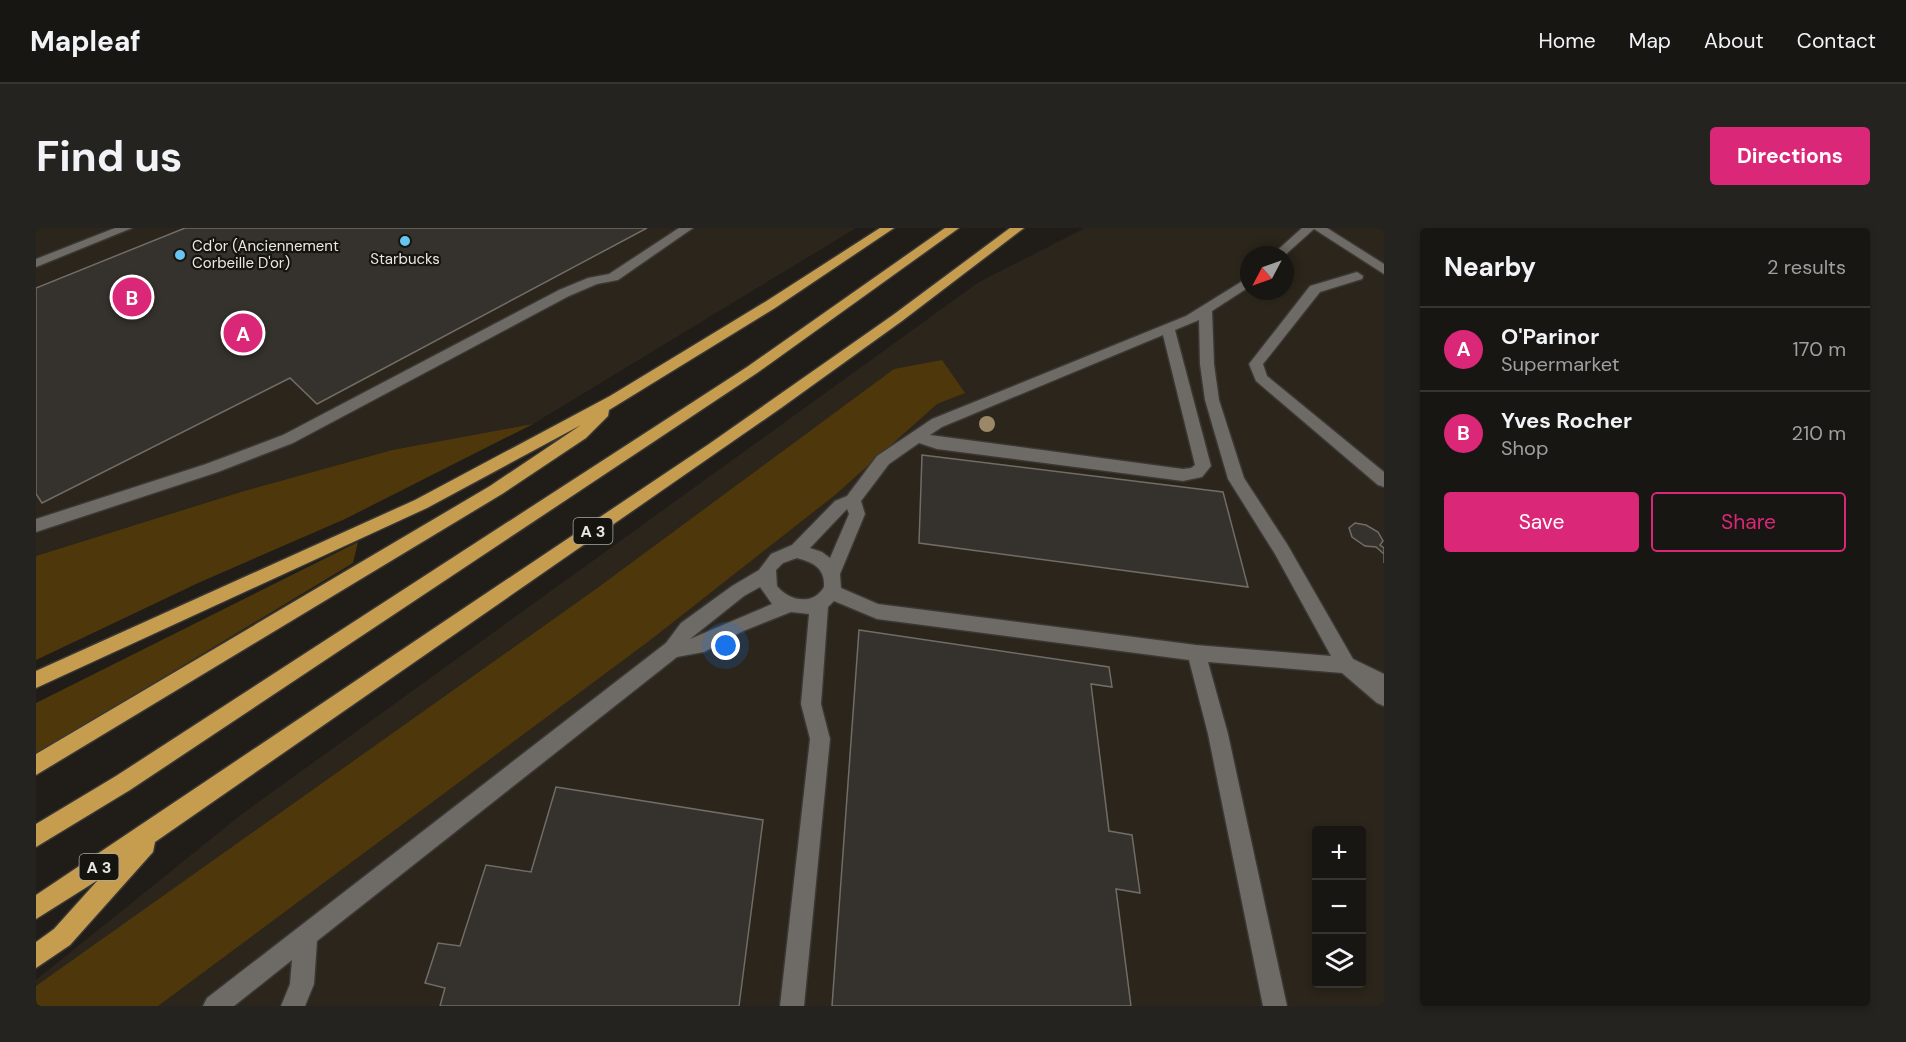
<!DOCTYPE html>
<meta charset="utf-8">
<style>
:root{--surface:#181612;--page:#252320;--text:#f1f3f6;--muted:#9f9f9f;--line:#363532;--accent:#db2777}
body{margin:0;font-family:"DM Sans",sans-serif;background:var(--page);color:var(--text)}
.controls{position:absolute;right:18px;bottom:18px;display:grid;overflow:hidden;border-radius:6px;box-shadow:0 3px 9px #0003}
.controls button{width:54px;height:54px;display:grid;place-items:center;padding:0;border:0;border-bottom:2px solid var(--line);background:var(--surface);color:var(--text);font:30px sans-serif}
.compass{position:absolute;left:1204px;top:18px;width:54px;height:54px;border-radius:50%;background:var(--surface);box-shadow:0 3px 9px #0003;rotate:229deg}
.you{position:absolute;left:690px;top:418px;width:21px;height:21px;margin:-15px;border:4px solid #fff;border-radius:50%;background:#1a73e8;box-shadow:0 0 0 9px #1a73e833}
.badge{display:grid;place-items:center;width:39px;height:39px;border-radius:50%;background:var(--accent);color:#fff;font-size:20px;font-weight:700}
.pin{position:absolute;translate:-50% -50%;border:3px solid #fff;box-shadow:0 2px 6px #0006}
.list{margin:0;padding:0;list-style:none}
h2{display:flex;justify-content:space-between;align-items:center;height:78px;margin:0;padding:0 24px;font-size:26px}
h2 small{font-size:20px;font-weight:400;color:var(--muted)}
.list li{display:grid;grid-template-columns:39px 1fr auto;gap:18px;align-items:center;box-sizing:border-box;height:84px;padding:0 24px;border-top:2px solid var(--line)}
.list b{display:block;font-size:22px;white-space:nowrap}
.list p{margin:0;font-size:20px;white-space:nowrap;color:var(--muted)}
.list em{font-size:20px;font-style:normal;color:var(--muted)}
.actions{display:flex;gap:12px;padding:18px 24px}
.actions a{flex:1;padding:14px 0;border:2px solid var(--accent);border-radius:6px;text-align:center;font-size:21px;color:var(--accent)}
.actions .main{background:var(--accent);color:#fff}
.icon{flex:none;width:33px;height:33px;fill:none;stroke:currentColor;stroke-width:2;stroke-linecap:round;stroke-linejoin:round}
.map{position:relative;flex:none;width:1348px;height:778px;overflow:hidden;border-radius:6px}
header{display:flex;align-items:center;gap:36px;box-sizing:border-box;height:84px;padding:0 30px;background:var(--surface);border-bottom:2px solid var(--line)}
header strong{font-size:28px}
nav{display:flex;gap:33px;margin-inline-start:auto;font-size:21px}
.intro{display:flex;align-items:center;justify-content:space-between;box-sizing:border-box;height:144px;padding:0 36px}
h1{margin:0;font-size:42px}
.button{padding:15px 27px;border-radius:6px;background:var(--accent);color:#fff;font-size:21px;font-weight:700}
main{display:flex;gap:36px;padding:0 36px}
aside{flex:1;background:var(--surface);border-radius:6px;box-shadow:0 3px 9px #0003}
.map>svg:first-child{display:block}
</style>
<header>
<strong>Mapleaf</strong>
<nav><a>Home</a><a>Map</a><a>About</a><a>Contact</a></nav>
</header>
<div class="intro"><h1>Find us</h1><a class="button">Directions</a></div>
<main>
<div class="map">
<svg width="1348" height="778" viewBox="0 0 1348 778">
<rect width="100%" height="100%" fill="#201d18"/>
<path fill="#2b251b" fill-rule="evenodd" d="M0 0H820L497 196 356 222 208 263 0 328Z
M1049 0H1348V778H0V752L206 586 943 54ZM1213 27H1249V63H1213ZM1280 602H1326V756H1280Z"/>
<path fill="#4e380b" d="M906 132 929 165 901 176 799 267 613 413 122 778H0V758L560 361 858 141Z
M497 196 309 291 162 355 0 432V328L208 263 356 222Z
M322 314 317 335 0 526V475Z"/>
<path fill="#35322d" stroke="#706c66" stroke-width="1.5" d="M149 0H611L281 176 254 150 6 275 0 266V60Z
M886 227 1187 264 1212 359 883 315Z
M1319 295 1330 297 1342 304 1347 313 1344 317 1348 320V335V326L1340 319 1329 318 1316 309 1313 300Z
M823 402 1073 439 1076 459 1055 456 1073 603 1096 607 1104 665 1080 661 1095 778H796Z
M520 559 727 592 703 778H404L409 760 389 755 402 715 424 718 450 637 495 644Z"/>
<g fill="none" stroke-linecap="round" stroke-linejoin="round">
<g stroke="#3a3835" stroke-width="3">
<path id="minor" d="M79 0H96L0 39V31Z
M643 0H657L582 52 561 56 533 68 257 215 182 244 0 304V291L170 236 247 207 523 62 552 50 573 46Z
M1266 0H1291L1348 36V46L1278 1 1249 27H1236Z
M1321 44 1327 48 1326 51 1284 64 1227 136 1231 148 1348 244V259L1342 257 1220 153 1213 136 1274 58Z
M1213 49V59L1176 83 1178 136 1183 172 1208 250 1251 316 1317 431 1348 446V478L1341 475 1306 445 1172 434 1192 506 1251 778H1227L1172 506 1153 432 841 391 798 373 792 379 785 476 794 511 768 778H744L774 511 765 476 773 386 755 384 705 404 668 424 641 429 281 713 278 756 269 778H245L254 756 256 732 198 778H167L171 770 630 415 645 395 696 358 723 342 735 326 756 317 799 273 811 268 841 228 896 191 1150 88ZM1163 92 1164 136 1169 172 1192 251 1239 326 1295 428 1160 417 842 376 805 360 804 346 829 286 825 273 853 236 883 215 901 221 1147 253 1166 249 1175 238 1139 102ZM1127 107 1159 237 1155 240 1147 241 894 207 906 199ZM811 281 813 286 794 330 786 324 774 320ZM761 330C778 335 789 340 788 359 777 378 753 373 741 358L740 342 747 335ZM724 359 736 376 654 411 708 368Z"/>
</g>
<g stroke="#3a3835" stroke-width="3">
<path id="highway" d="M844 0H858L739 80 573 182 572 188 550 210 466 266 0 547V526L454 258 545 197 391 280 0 460V443L379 272 574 168 729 74Z
M909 0H923L721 145 94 562 0 619V596L80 548 711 139Z
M974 0H988L866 93 745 180 119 614 117 624 34 717 0 740V714L18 701 62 652 0 691V667L673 216 857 87Z"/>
</g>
<use href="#minor" fill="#6e6a65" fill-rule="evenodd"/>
<use href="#highway" fill="#c69c4f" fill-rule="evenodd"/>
</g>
<circle fill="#9a8869" cx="951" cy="196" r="8"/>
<g fill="#68c4f0" stroke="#16140f" stroke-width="2">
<circle cx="369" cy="13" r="6"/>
<circle cx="144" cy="27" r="6"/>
</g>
<g text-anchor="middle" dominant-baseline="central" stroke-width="4.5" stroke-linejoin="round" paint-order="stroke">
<g font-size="15" fill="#e9e7e3" stroke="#16140f" text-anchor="start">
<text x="156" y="18">Cd'or (Anciennement<tspan x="156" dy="17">Corbeille D'or)</tspan></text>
<text x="369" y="31" text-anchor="middle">Starbucks</text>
</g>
<g fill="#16140f" stroke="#aaa8a3" stroke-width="1.5">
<rect x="537.5" y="290" width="39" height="26" rx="4.5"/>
<rect x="43.5" y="626" width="39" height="26" rx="4.5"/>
</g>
<g font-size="16" font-weight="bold" fill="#e9e7e3">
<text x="557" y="303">A 3</text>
<text x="63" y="639">A 3</text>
</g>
</g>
</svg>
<div class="controls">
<button>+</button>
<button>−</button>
<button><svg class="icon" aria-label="layers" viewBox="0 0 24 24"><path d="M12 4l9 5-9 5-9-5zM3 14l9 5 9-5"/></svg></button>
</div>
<svg class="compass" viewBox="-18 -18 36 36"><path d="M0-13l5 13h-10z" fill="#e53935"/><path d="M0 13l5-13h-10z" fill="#9f9f9f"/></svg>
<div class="you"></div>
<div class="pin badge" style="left:207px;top:105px">A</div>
<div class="pin badge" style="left:96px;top:69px">B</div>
</div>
<aside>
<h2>Nearby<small>2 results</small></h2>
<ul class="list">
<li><span class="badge">A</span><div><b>O'Parinor</b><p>Supermarket</p></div><em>170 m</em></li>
<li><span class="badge">B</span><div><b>Yves Rocher</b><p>Shop</p></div><em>210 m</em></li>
</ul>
<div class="actions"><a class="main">Save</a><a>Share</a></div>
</aside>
</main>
